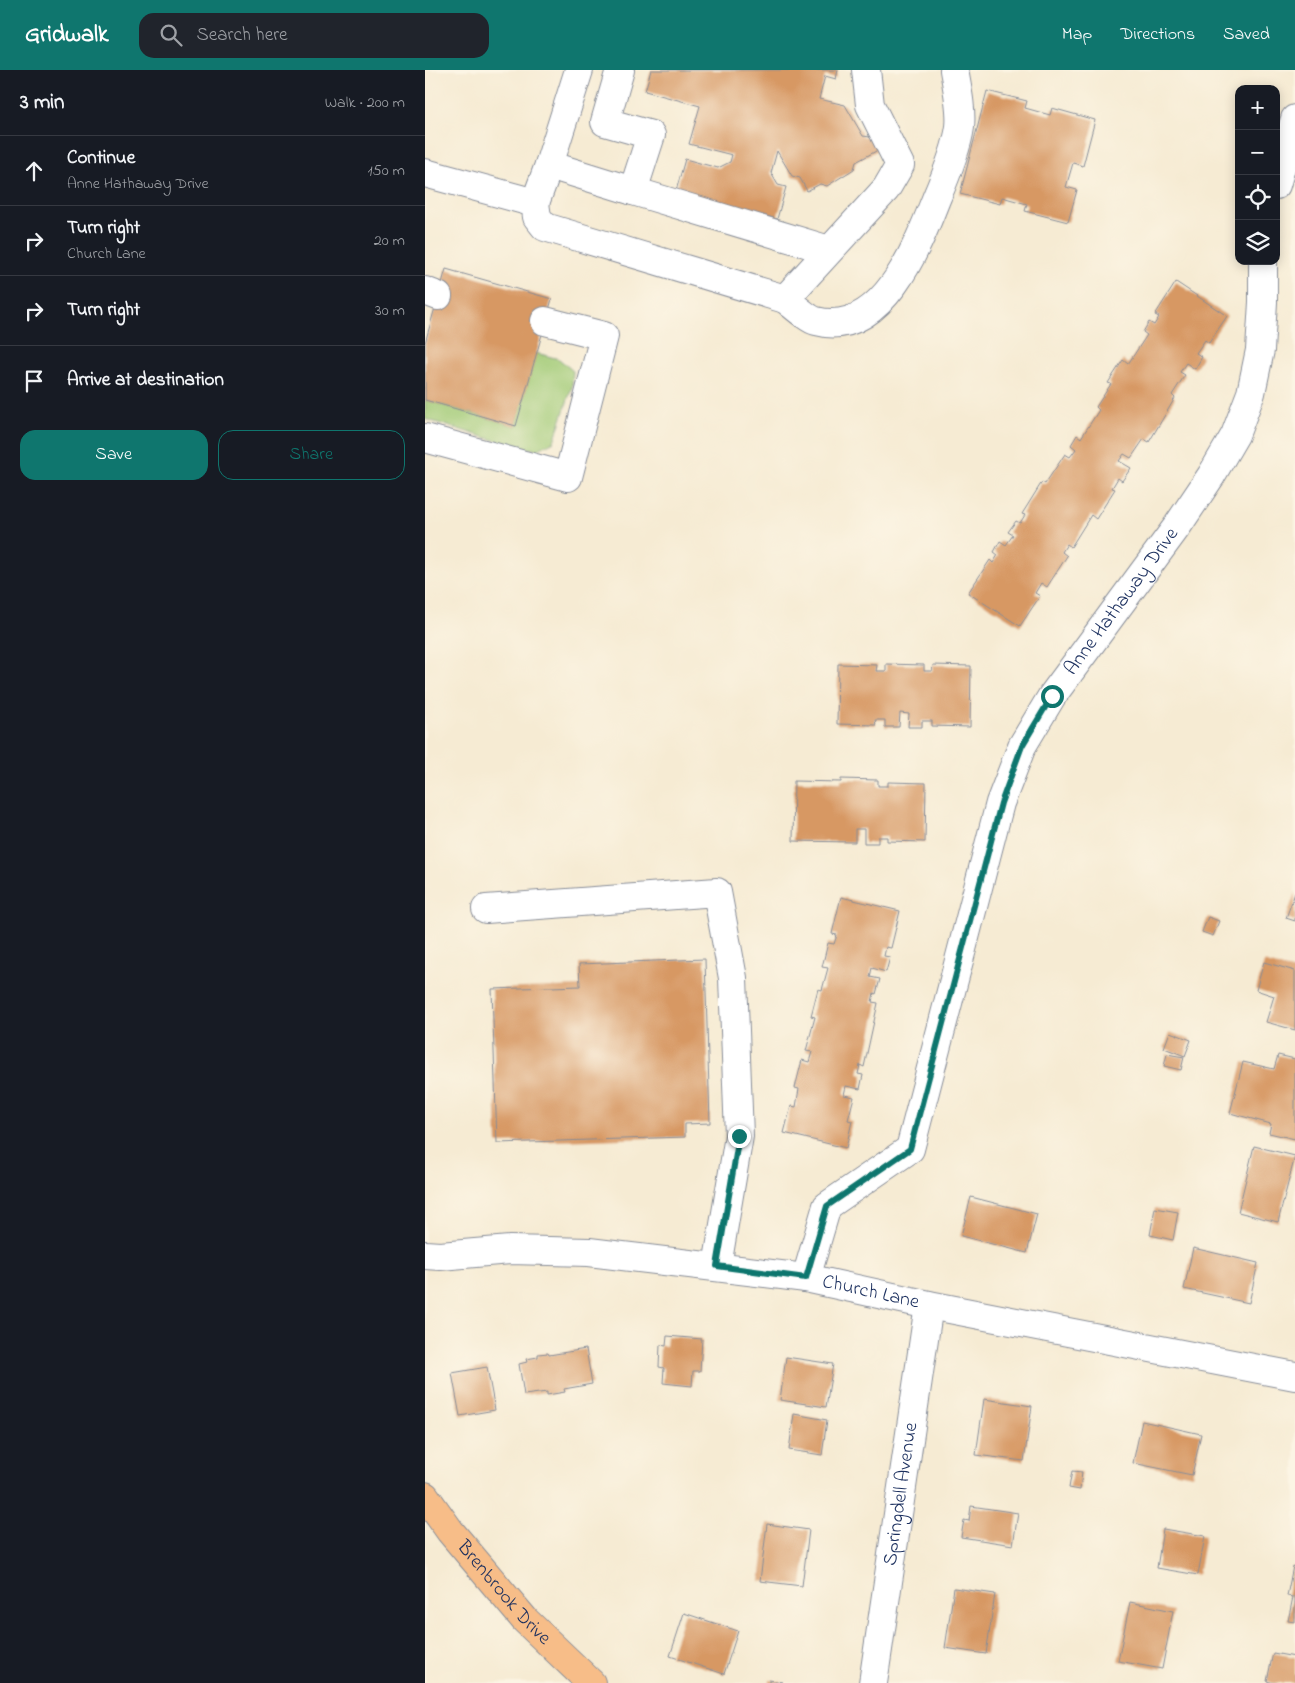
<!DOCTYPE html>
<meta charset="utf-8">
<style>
:root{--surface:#171b24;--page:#20242c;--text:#f1f3f6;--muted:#9ea1a6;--line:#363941;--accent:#0f766e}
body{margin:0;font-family:"Indie Flower",sans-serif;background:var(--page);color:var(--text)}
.controls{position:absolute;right:15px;top:15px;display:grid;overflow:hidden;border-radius:10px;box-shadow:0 2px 12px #0003}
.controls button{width:45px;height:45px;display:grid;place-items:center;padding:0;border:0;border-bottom:1px solid var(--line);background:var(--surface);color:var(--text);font:25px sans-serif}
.stop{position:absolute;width:15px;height:15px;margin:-11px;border:4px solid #0f766e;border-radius:50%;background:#fff}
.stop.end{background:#0f766e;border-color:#fff;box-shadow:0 1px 5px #0008}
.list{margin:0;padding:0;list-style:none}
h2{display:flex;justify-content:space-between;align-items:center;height:65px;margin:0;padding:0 20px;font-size:21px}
h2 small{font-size:16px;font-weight:400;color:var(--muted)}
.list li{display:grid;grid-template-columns:32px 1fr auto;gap:15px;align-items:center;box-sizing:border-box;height:70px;padding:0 20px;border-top:1px solid var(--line)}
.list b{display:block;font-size:19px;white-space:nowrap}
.list p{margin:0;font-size:16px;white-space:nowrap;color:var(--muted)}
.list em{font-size:16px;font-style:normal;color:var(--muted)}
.actions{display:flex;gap:10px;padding:15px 20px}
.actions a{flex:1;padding:11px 0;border:1px solid var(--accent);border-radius:15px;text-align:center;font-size:18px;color:var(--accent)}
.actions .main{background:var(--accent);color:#fff}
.icon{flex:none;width:28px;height:28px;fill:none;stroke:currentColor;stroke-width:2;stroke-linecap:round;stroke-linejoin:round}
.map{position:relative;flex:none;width:870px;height:1613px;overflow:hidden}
header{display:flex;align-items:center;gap:30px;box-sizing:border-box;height:70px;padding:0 25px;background:var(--accent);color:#fff}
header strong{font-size:24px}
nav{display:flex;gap:28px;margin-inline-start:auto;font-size:18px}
.search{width:350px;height:45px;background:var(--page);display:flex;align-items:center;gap:12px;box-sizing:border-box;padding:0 18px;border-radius:15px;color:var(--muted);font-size:19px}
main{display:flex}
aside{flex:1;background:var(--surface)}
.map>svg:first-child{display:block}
</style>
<header>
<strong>Gridwalk</strong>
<div class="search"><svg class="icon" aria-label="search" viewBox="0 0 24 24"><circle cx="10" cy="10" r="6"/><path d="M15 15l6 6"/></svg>Search here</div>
<nav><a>Map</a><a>Directions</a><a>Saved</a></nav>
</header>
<main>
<aside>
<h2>3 min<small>Walk · 200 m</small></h2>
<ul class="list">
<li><svg class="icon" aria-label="ahead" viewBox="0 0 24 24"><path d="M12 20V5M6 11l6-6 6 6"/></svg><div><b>Continue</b><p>Anne Hathaway Drive</p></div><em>150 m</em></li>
<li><svg class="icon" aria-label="right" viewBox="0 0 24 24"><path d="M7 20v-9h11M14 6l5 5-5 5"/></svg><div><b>Turn right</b><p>Church Lane</p></div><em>20 m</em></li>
<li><svg class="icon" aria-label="right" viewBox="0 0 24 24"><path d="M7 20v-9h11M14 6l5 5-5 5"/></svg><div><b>Turn right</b></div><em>30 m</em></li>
<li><svg class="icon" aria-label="arrive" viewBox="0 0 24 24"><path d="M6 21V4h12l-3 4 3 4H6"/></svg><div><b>Arrive at destination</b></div></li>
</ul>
<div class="actions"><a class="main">Save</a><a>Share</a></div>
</aside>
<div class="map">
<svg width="870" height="1613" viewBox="0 0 870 1613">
<rect width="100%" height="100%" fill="#fcf5e5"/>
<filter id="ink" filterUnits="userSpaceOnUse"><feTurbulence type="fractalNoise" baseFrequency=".02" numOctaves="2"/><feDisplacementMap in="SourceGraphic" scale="10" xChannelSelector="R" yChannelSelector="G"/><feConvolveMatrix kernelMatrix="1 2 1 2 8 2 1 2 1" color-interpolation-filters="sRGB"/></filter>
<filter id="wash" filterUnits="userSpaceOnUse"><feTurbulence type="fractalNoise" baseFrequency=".0096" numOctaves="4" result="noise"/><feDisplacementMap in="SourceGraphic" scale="20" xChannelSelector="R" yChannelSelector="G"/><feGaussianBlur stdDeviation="1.12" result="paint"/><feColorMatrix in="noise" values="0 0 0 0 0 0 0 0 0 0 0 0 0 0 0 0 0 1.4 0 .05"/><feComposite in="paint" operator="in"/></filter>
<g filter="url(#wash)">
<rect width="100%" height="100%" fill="#f6ebd3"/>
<path fill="#a2cb77" stroke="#5e7d6a" d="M111 283 134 289 148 301 147 317 129 371 112 380 85 375 0 349V330L91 356Z"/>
<g id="blocks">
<path fill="#d79864" d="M226 0H413L411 9 400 6 394 29 420 35 438 66 445 67 453 80 431 92 429 99 402 116 395 114 382 121 375 108 367 106 352 81 346 103 353 115 361 117 352 149 251 121 260 89 293 98 305 92 307 85 264 74 275 36 220 21Z
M562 21 602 31 600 38 625 45 627 38 670 50 658 96 648 93 641 117 652 120 643 152 600 141 602 134 577 127 575 134 535 124Z
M21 199 127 229 91 356 0 330V273Z
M751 212 802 246 784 273 780 270 771 283 777 287 770 299 761 293 755 302 760 305 747 325 750 328 724 372 719 369 706 388 699 384 694 391 706 398 697 411 693 408 687 418 690 419 671 449 666 445 646 477 642 474 637 482 642 486 622 517 616 513 610 523 615 526 595 556 543 523 565 490 568 493 573 485 569 482 575 471 581 475 588 465 583 462 591 451 595 453 600 445 597 444 617 412 620 414 640 384 645 387 651 379 646 375 652 365 656 368 674 340 671 337 686 314 683 313 698 290 703 294 722 265 718 262 724 252 729 255 734 247 730 245Z
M413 594 452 595 451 601H461V594L499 595V601H507L508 595 546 596 545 657 507 656V651H497V657H483L484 644 475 643 474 657H460V650H450L451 655 412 654Z
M416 709 453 710V716H463V712L501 713 500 772 462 771V767H453V773H439V759H430V772L368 771 369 711 416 712Z
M870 823V851L861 848Z
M416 827 475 841 466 878 461 877 459 886 465 887 461 902 447 898 445 907 455 909 451 924 449 923 447 932 453 933 439 997 435 995 433 1004 438 1005 435 1019 421 1016 419 1025 429 1027 423 1050 427 1051 421 1078 359 1063 366 1036 371 1037 374 1019 370 1018 377 990 384 992 387 982 381 981 390 947 386 946 393 919 397 920 403 898 397 897 403 873 409 874 412 865 407 864Z
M783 847 794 851 788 866 777 862Z
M280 889 285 1053 260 1054V1067L72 1073 67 919 155 916 154 894Z
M839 892 870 901V960L841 952 849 926 831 920Z
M745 962 766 970 760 986 739 978Z
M742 984 759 987 756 1000 739 996Z
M853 985 870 989V1069L844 1063 846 1054 805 1043 818 992 849 999Z
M829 1076 870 1086 853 1152 813 1142Z
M546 1127 612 1144 602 1183 536 1166Z
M730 1138 753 1142 748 1170 725 1165Z
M768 1178 833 1193 824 1233 759 1219Z
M242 1266 277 1269 275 1301H268L267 1316 238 1313 239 1298 234 1297 235 1275 241 1276Z
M161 1279 167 1314 139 1319 140 1322 122 1325V1322L99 1325 94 1294 102 1292 101 1289 113 1287V1284L123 1283 124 1285Z
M361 1287 408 1294 401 1337 355 1330Z
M62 1297 70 1340 35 1346 27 1303Z
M559 1329 607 1336 599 1391 551 1385Z
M369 1344 402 1350 397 1385 364 1380Z
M717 1351 776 1364 767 1405 708 1393Z
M647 1401 657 1402 655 1420 644 1418Z
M546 1436 593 1443 588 1475 536 1467 539 1450 544 1451Z
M342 1454 384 1460 377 1516 335 1511Z
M738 1459 780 1466 773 1505 732 1498Z
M868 1496 870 1497V1552L863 1551 868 1527 862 1526Z
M529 1518 570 1524 561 1584 520 1578Z
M705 1532 748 1541 737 1599 693 1591Z
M259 1543 313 1561 299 1604 245 1586Z
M848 1583 870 1587V1613H848L842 1611Z
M344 1610 357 1612 356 1613H344Z"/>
</g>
</g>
<g filter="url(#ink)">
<use href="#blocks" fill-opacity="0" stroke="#888d98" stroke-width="1"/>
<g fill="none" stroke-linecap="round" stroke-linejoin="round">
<g stroke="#888d98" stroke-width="30">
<g id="minor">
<path d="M195 0 180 52 226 65 208 121 404 180"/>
<path d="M124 95 154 0"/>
<path d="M0 103 110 133 112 147 120 157 360 229 461 119 475 95 445 35 441 0"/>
<path d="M851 115 870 49"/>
<path d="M110 133 124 95 208 121"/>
<path d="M0 221 13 226"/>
<path d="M360 229C368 235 383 249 391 251 457 269 493 175 511 129 520 108 532 79 535 57 537 40 532 17 529 0"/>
<path d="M0 368 143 407 179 266 120 251"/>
<path d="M61 839 292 822 308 908 314 1066 292 1196"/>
<path id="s1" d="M0 1185 15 1186 85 1180 164 1182 381 1208 504 1235 870 1306"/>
<path id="s2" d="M381 1208 402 1136 485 1079 575 733 597 676 627 626 751 458 786 406 810 365 826 323 835 280 838 232V191"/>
<path id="s3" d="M448 1613 504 1235"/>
</g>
</g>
<g stroke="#888d98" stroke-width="30">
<g id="major">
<path id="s4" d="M0 1426 25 1461 100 1550 166 1613"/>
</g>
</g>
<use href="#minor" stroke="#fff" stroke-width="28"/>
<use href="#major" stroke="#f7bd88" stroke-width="28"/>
</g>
</g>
<g fill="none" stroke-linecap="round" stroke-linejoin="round" filter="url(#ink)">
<path stroke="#0f766e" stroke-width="6" d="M314 1066 292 1196 381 1208 402 1136 485 1079 576 733 597 676 627 626"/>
</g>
<g text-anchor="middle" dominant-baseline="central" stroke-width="5" stroke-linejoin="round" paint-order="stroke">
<g font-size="20" fill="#1b2f5e" stroke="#fcf5e5">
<text stroke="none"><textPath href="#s2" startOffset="770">Anne Hathaway Drive</textPath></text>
<text stroke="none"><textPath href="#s1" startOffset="449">Church Lane</textPath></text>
<text stroke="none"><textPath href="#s3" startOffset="191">Springdell Avenue</textPath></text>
<text stroke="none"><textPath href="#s4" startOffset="125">Brenbrook Drive</textPath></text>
</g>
</g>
</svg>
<div class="controls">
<button>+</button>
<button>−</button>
<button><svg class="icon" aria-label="locate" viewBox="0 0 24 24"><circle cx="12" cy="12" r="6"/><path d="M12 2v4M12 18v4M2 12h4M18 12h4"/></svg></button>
<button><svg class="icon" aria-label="layers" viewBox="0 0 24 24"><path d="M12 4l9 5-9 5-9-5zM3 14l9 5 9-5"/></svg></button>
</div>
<div class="stop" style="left:627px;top:626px"></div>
<div class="stop end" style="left:314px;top:1066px"></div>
</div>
</main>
